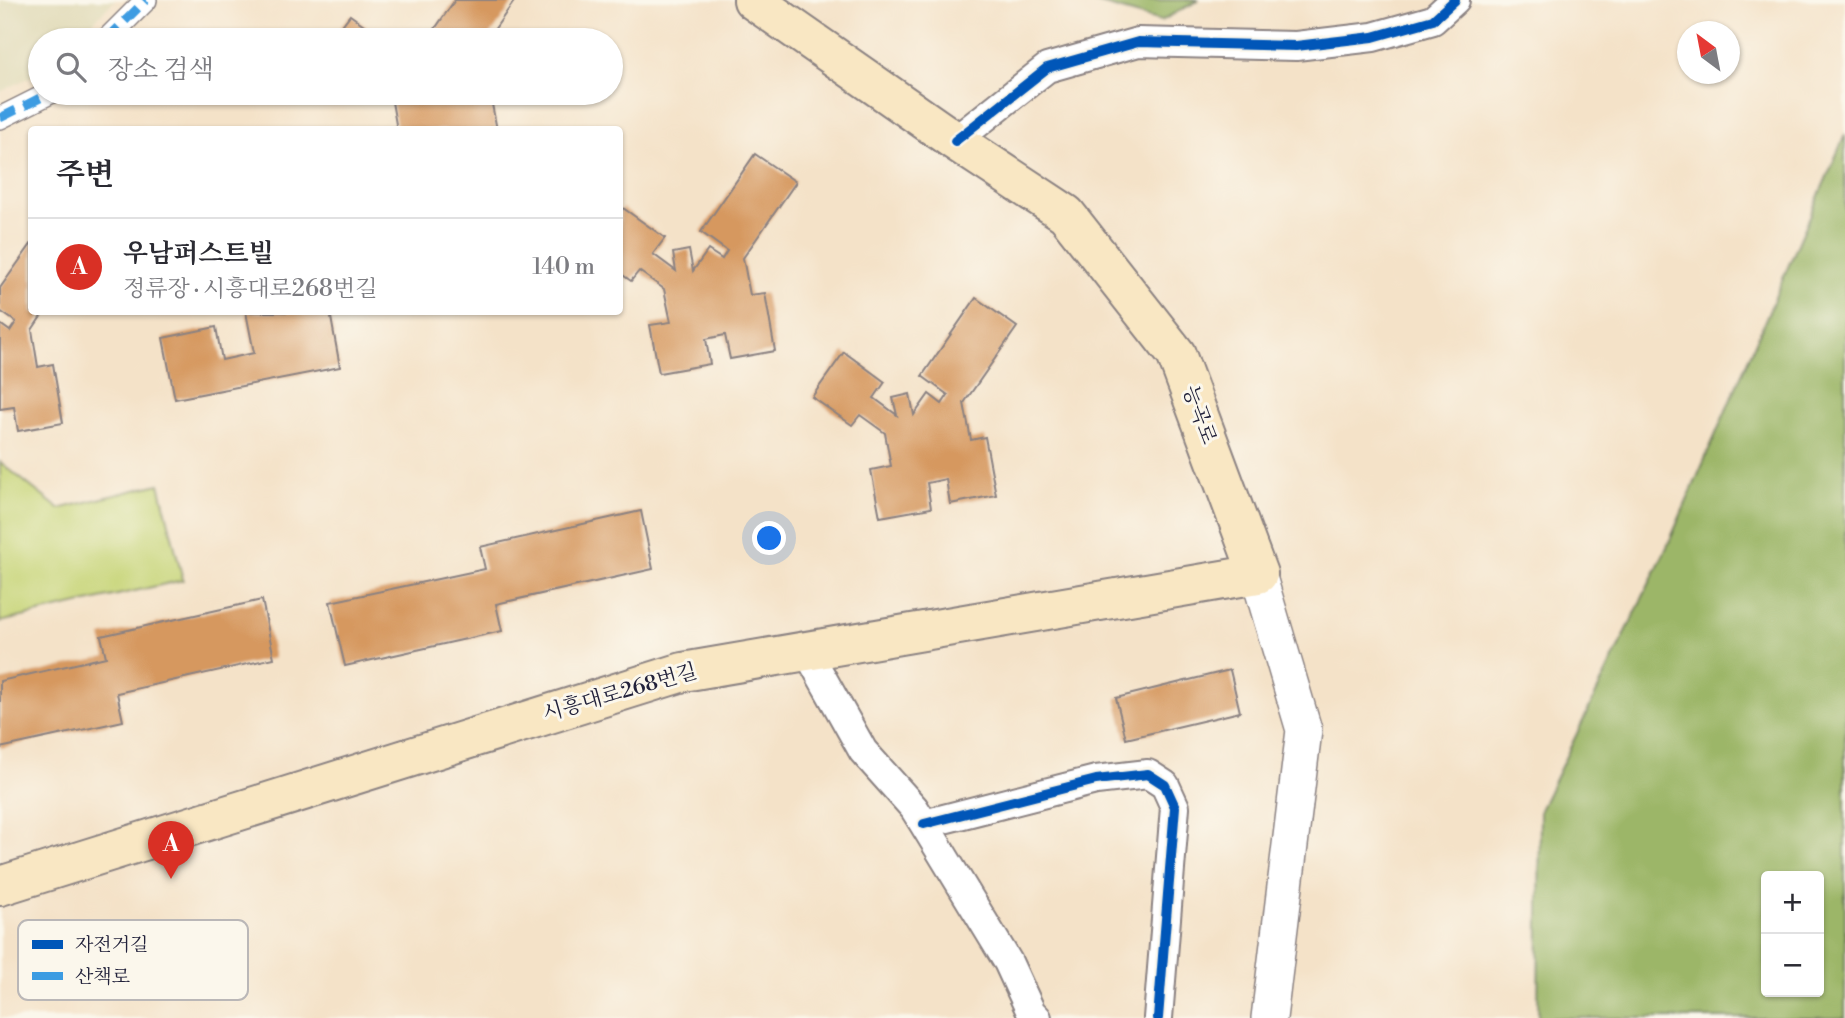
<!DOCTYPE html>
<html lang="ko">
<meta charset="utf-8">
<style>
:root{--surface:#fff;--page:#f7f7f7;--text:#2b2b33;--muted:#7c7c81;--line:#e1e1e2;--accent:#d93025}
body{margin:0;font-family:"Libre Bodoni","Noto Serif KR",serif;background:var(--page);color:var(--text)}
.controls{position:absolute;right:21px;bottom:21px;display:grid;overflow:hidden;border-radius:7px;box-shadow:0 2px 5px #0004}
.controls button{width:63px;height:63px;display:grid;place-items:center;padding:0;border:0;border-bottom:2px solid var(--line);background:var(--surface);color:var(--text);font:35px sans-serif}
.compass{position:absolute;left:1677px;top:21px;width:63px;height:63px;border-radius:50%;background:var(--surface);box-shadow:0 2px 5px #0004;rotate:328deg}
.you{position:absolute;left:770px;top:539px;width:24px;height:24px;margin:-18px;border:5px solid #fff;border-radius:50%;background:#1a73e8;box-shadow:0 0 0 10px #1a73e833}
.badge{display:grid;place-items:center;width:46px;height:46px;border-radius:50%;background:var(--accent);color:#fff;font-size:23px;font-weight:700}
.pin{position:absolute;translate:-50% -58px;filter:drop-shadow(0 2px 4px #0008)}
.pin::after{content:'';position:absolute;top:37px;width:24px;height:21px;background:inherit;clip-path:polygon(0 0,100% 0,50% 100%)}
.list{margin:0;padding:0;list-style:none}
h2{display:flex;justify-content:space-between;align-items:center;height:91px;margin:0;padding:0 28px;font-size:30px}
h2 small{font-size:23px;font-weight:400;color:var(--muted)}
.list li{display:grid;grid-template-columns:46px 1fr auto;gap:21px;align-items:center;box-sizing:border-box;height:98px;padding:0 28px;border-top:2px solid var(--line)}
.list b{display:block;font-size:26px;white-space:nowrap}
.list p{margin:0;font-size:23px;white-space:nowrap;color:var(--muted)}
.list em{font-size:23px;font-style:normal;color:var(--muted)}
.icon{flex:none;width:38px;height:38px;fill:none;stroke:currentColor;stroke-width:2;stroke-linecap:round;stroke-linejoin:round}
.map{position:relative;flex:none;width:1845px;height:1018px;overflow:hidden}
.search{position:absolute;background:var(--surface);box-shadow:0 2px 5px #0004;left:28px;top:28px;width:595px;height:77px;display:flex;align-items:center;gap:18px;box-sizing:border-box;padding:0 24px;border-radius:38px;color:var(--muted);font-size:26px}
.panel{position:absolute;background:var(--surface);box-shadow:0 2px 5px #0004;left:28px;top:126px;width:595px;height:189px;border-radius:7px}
.map>svg:first-child{display:block}
</style>
<div class="map">
<svg width="1845" height="1018" viewBox="0 0 1845 1018">
<rect width="100%" height="100%" fill="#fbf7ec"/>
<filter id="ink" filterUnits="userSpaceOnUse"><feTurbulence type="fractalNoise" baseFrequency=".0143" numOctaves="2"/><feDisplacementMap in="SourceGraphic" scale="14" xChannelSelector="R" yChannelSelector="G"/><feConvolveMatrix kernelMatrix="1 2 1 2 8 2 1 2 1" color-interpolation-filters="sRGB"/></filter>
<filter id="wash" filterUnits="userSpaceOnUse"><feTurbulence type="fractalNoise" baseFrequency=".00686" numOctaves="4" result="noise"/><feDisplacementMap in="SourceGraphic" scale="28" xChannelSelector="R" yChannelSelector="G"/><feGaussianBlur stdDeviation="1.57" result="paint"/><feColorMatrix in="noise" values="0 0 0 0 0 0 0 0 0 0 0 0 0 0 0 0 0 1.4 0 .05"/><feComposite in="paint" operator="in"/></filter>
<g filter="url(#wash)">
<rect width="100%" height="100%" fill="#f4e2c8"/>
<path fill="#e2dcba" d="M0 0H115L75 40H40V72L0 92Z"/>
<path fill="#c6d476" stroke="#747b58" stroke-width="2" d="M0 462 59 509 159 484 183 580 0 622Z"/>
<path fill="#9cb667" stroke="#5f6c51" stroke-width="2" fill-rule="evenodd" d="M1086 0H1199L1161 21Z
M1845 135V1018H1538L1540 810 1667 547ZM1766 876H1819V992H1766Z"/>
<g id="blocks">
<path fill="#d6985e" d="M455 0H515L487 40H429L428 39Z
M350 15 385 40H331Z
M387 93H475L477 102 491 99 497 130H397L391 96Z
M755 154 796 182 743 258 750 295 765 293 775 351 730 359 725 335 706 339 710 364 659 373 650 325 671 322 664 289 639 271 631 281 620 273V213L623 208 665 238 653 254 676 271 673 253 689 250 693 271 708 250 722 259 727 251 701 232Z
M32 243V312H44L32 330 38 367 53 364 63 423 18 431 14 407 0 409V324L10 331 16 322 0 311V288Z
M976 298 1017 327 964 403 971 440 985 437 996 495 950 504 946 479 927 483 931 508 880 517 871 470 891 466 885 433 860 415 852 425 812 397 844 352 885 382 874 398 897 415 893 398 910 394 914 415 929 394 942 404 948 395 922 376Z
M246 312H330L340 367 175 399 163 338 216 327 222 360 254 353Z
M641 511 653 569 496 604 502 631 345 666 330 602 485 569 480 547Z
M262 600 274 658 117 693 123 721 0 748V681L106 657 101 636Z
M1230 670 1240 712 1126 739 1116 698Z"/>
</g>
</g>
<g filter="url(#ink)">
<use href="#blocks" fill-opacity="0" stroke="#8b8282" stroke-width="2"/>
<g fill="none" stroke-linecap="round" stroke-linejoin="round">
<g stroke="#8b8282" stroke-width="24">
<path id="pedestrian" d="M106 40 146 0
M0 118 50 93"/>
</g>
<g stroke="#8b8282" stroke-width="32">
<path id="minor" d="M955 141 1047 68 1138 42 1296 46 1373 37 1433 20 1455 0
M807 651 863 751 914 808 924 824 1008 962 1031 1012 1037 1018
M924 824 1096 780 1148 774 1165 785 1175 807 1158 1018"/>
</g>
<g stroke="#8b8282" stroke-width="38">
<path id="tertiary" d="M1258 574 1304 730 1269 1018"/>
</g>
<g stroke="#8b8282" stroke-width="42">
<path id="secondary" d="M0 886 683 672 1258 574 1176 354 1066 214 955 141 753 0"/>
</g>
<use href="#pedestrian" stroke="#fff" stroke-width="21"/>
<use href="#minor" stroke="#fff" stroke-width="28"/>
<use href="#tertiary" stroke="#fff" stroke-width="35"/>
<use href="#secondary" stroke="#f9e7c3" stroke-width="38"/>
<path stroke="#3c9ce2" stroke-width="9" stroke-dasharray="18 9" stroke-linecap="butt" d="M106 40 146 0
M0 118 50 93"/>
<g stroke="#fbf7ec" stroke-width="15">
<path id="cycleway" d="M955 141 1047 68 1138 42 1296 46 1373 37 1433 20 1455 0
M924 824 1096 780 1148 774 1165 785 1175 807 1158 1018"/>
</g>
<use href="#cycleway" stroke="#0057b8" stroke-width="10"/>
</g>
</g>
<g text-anchor="middle" dominant-baseline="central" stroke-width="6" stroke-linejoin="round" paint-order="stroke">
<g font-size="21" fill="#22223b" stroke="#fbf7ec">
<text transform="translate(1199 415) rotate(70)">능곡로</text>
<text transform="translate(620 693) rotate(-16)">시흥대로268번길</text>
</g>
</g>
<rect x="18" y="920" width="230" height="80" rx="10" fill="#fbf7ec" stroke="#bab7b7" stroke-width="2"/>
<rect x="32" y="940" width="31" height="9" fill="#0057b8"/>
<rect x="32" y="972" width="31" height="8" fill="#3c9ce2"/>
<g font-size="19" fill="#22223b">
<text x="75" y="951">자전거길</text>
<text x="75" y="983">산책로</text>
</g>
</svg>
<div class="controls">
<button>+</button>
<button>−</button>
</div>
<svg class="compass" viewBox="-18 -18 36 36"><path d="M0-13l5 13h-10z" fill="#e53935"/><path d="M0 13l5-13h-10z" fill="#7c7c81"/></svg>
<div class="you"></div>
<div class="pin badge" style="left:171px;top:879px">A</div>
<div class="search"><svg class="icon" aria-label="search" viewBox="0 0 24 24"><circle cx="10" cy="10" r="6"/><path d="M15 15l6 6"/></svg>장소 검색</div>
<section class="panel">
<h2>주변<small></small></h2>
<ul class="list">
<li><span class="badge">A</span><div><b>우남퍼스트빌</b><p>정류장 · 시흥대로268번길</p></div><em>140 m</em></li>
</ul>
</section>
</div>
